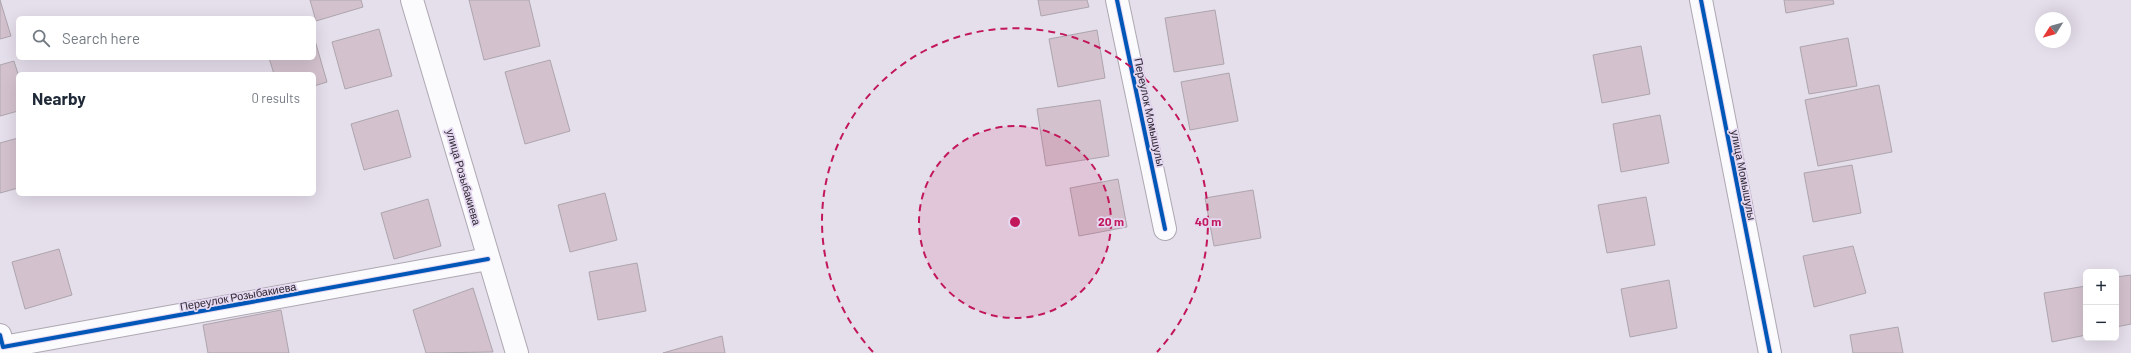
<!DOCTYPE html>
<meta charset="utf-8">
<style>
:root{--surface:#fff;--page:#f6f6f7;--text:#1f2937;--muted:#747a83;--line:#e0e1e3}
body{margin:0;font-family:Barlow,sans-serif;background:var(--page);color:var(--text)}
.controls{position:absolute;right:12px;bottom:12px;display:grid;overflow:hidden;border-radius:6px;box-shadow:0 4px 16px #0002}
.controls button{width:36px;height:36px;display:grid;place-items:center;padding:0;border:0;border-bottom:1px solid var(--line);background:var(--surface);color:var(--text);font:20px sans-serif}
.compass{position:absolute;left:2035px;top:12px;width:36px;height:36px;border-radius:50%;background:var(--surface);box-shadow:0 4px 16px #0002;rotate:233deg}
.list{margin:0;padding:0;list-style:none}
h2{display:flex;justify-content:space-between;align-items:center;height:52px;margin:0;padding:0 16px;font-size:17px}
h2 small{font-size:13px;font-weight:400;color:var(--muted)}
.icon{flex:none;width:22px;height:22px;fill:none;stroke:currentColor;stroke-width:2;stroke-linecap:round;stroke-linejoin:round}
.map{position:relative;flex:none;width:2131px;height:353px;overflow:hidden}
.search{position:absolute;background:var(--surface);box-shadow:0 4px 16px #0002;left:16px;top:16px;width:300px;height:44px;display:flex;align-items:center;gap:10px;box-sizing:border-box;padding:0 14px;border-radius:6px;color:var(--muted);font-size:15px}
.panel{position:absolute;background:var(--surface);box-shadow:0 4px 16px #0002;left:16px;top:72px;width:300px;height:124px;border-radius:6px}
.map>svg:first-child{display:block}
</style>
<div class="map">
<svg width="2131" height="353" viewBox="0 0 2131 353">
<rect width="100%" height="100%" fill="#e5deeb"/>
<path fill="#d3c2ce" stroke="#ada5ad" d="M0 0 11 36 0 39Z
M310 0H361L363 7 316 21Z
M469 0H529L540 46 484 60Z
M1038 0H1087L1089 7 1041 16Z
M1784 0H1833L1834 4 1786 13Z
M1215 10 1224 64 1174 72 1165 18Z
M379 29 392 76 345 89 332 42Z
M1097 30 1105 78 1058 87 1049 39Z
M314 37 327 82 314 86V74H274L269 58H314Z
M1848 38 1857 86 1809 94 1800 47Z
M1641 46 1650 94 1602 103 1593 55Z
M550 60 570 131 525 144 505 72Z
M14 61 18 74V111L0 116V65Z
M1229 73 1238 121 1190 130 1181 82Z
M1879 85 1892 152 1818 166 1805 100Z
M1100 100 1109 156 1046 166 1037 109Z
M398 110 411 157 364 170 351 124Z
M1660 115 1669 163 1621 172 1613 124Z
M18 138V188L0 193V143Z
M1852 165 1861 213 1813 222 1804 173Z
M1118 179 1127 227 1079 236 1070 188Z
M1253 190 1261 238 1214 246 1205 198Z
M605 193 617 240 570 252 558 205Z
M1646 197 1655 245 1607 253 1598 205Z
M428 199 441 246 394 259 381 213Z
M1853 246 1866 293 1814 307 1803 256Z
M59 249 72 295 25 309 12 262Z
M637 263 646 311 598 320 589 272Z
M2131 275V324L2116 327V277Z
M1669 280 1677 328 1630 337 1621 289Z
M2086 286V335L2052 342 2044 293Z
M473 288 493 352 426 353 413 310Z
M281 310 289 353H208L203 325Z
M1898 327 1903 353H1853L1850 335Z
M722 336 725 353H663Z"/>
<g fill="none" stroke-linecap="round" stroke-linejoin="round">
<g stroke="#ada8b2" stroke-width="24">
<path id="minor" d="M412 0 517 353
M1117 0 1165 229
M1701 0 1770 353
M0 335 3 347 488 259"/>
</g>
<use href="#minor" stroke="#fbfafc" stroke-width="22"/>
<g stroke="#e5d8f1" stroke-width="6">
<path id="cycleway" d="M1117 0 1165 229
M1701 0 1770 353
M0 335 3 347 488 259"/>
</g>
<use href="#cycleway" stroke="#0057b8" stroke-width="4"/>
</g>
<circle cx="1015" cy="222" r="96" fill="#c2185b" fill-opacity=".12"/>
<g fill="none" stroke="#c2185b" stroke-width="2" stroke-dasharray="7 5">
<circle cx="1015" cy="222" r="96"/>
<path d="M873 352A193 193 0 1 1 1157 352"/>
</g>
<g text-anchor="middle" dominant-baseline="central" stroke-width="3.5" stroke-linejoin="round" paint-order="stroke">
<g font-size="11" fill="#2d2832" stroke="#e5d8f1">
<text transform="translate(1150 112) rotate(78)">Переулок Момышулы</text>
<text transform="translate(1744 175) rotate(79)">улица Момышулы</text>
<text transform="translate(464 177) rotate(74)">улица Розыбакиева</text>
<text transform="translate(238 296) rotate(-10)">Переулок Розыбакиева</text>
</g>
</g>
<circle cx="1015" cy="222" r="6" fill="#c2185b" stroke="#e5d8f1" stroke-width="2"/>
<g font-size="12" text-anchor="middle" font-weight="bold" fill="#c2185b" stroke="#e5d8f1" stroke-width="3.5" stroke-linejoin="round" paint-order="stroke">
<text x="1111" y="226">20 m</text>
<text x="1208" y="226">40 m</text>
</g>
</svg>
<div class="controls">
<button>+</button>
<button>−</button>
</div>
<svg class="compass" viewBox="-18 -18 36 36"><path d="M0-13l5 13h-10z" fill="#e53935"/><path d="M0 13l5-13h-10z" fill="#747a83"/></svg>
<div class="search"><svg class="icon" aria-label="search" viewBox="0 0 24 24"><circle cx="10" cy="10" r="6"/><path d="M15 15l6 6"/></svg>Search here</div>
<section class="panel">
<h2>Nearby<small>0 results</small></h2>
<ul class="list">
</ul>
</section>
</div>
